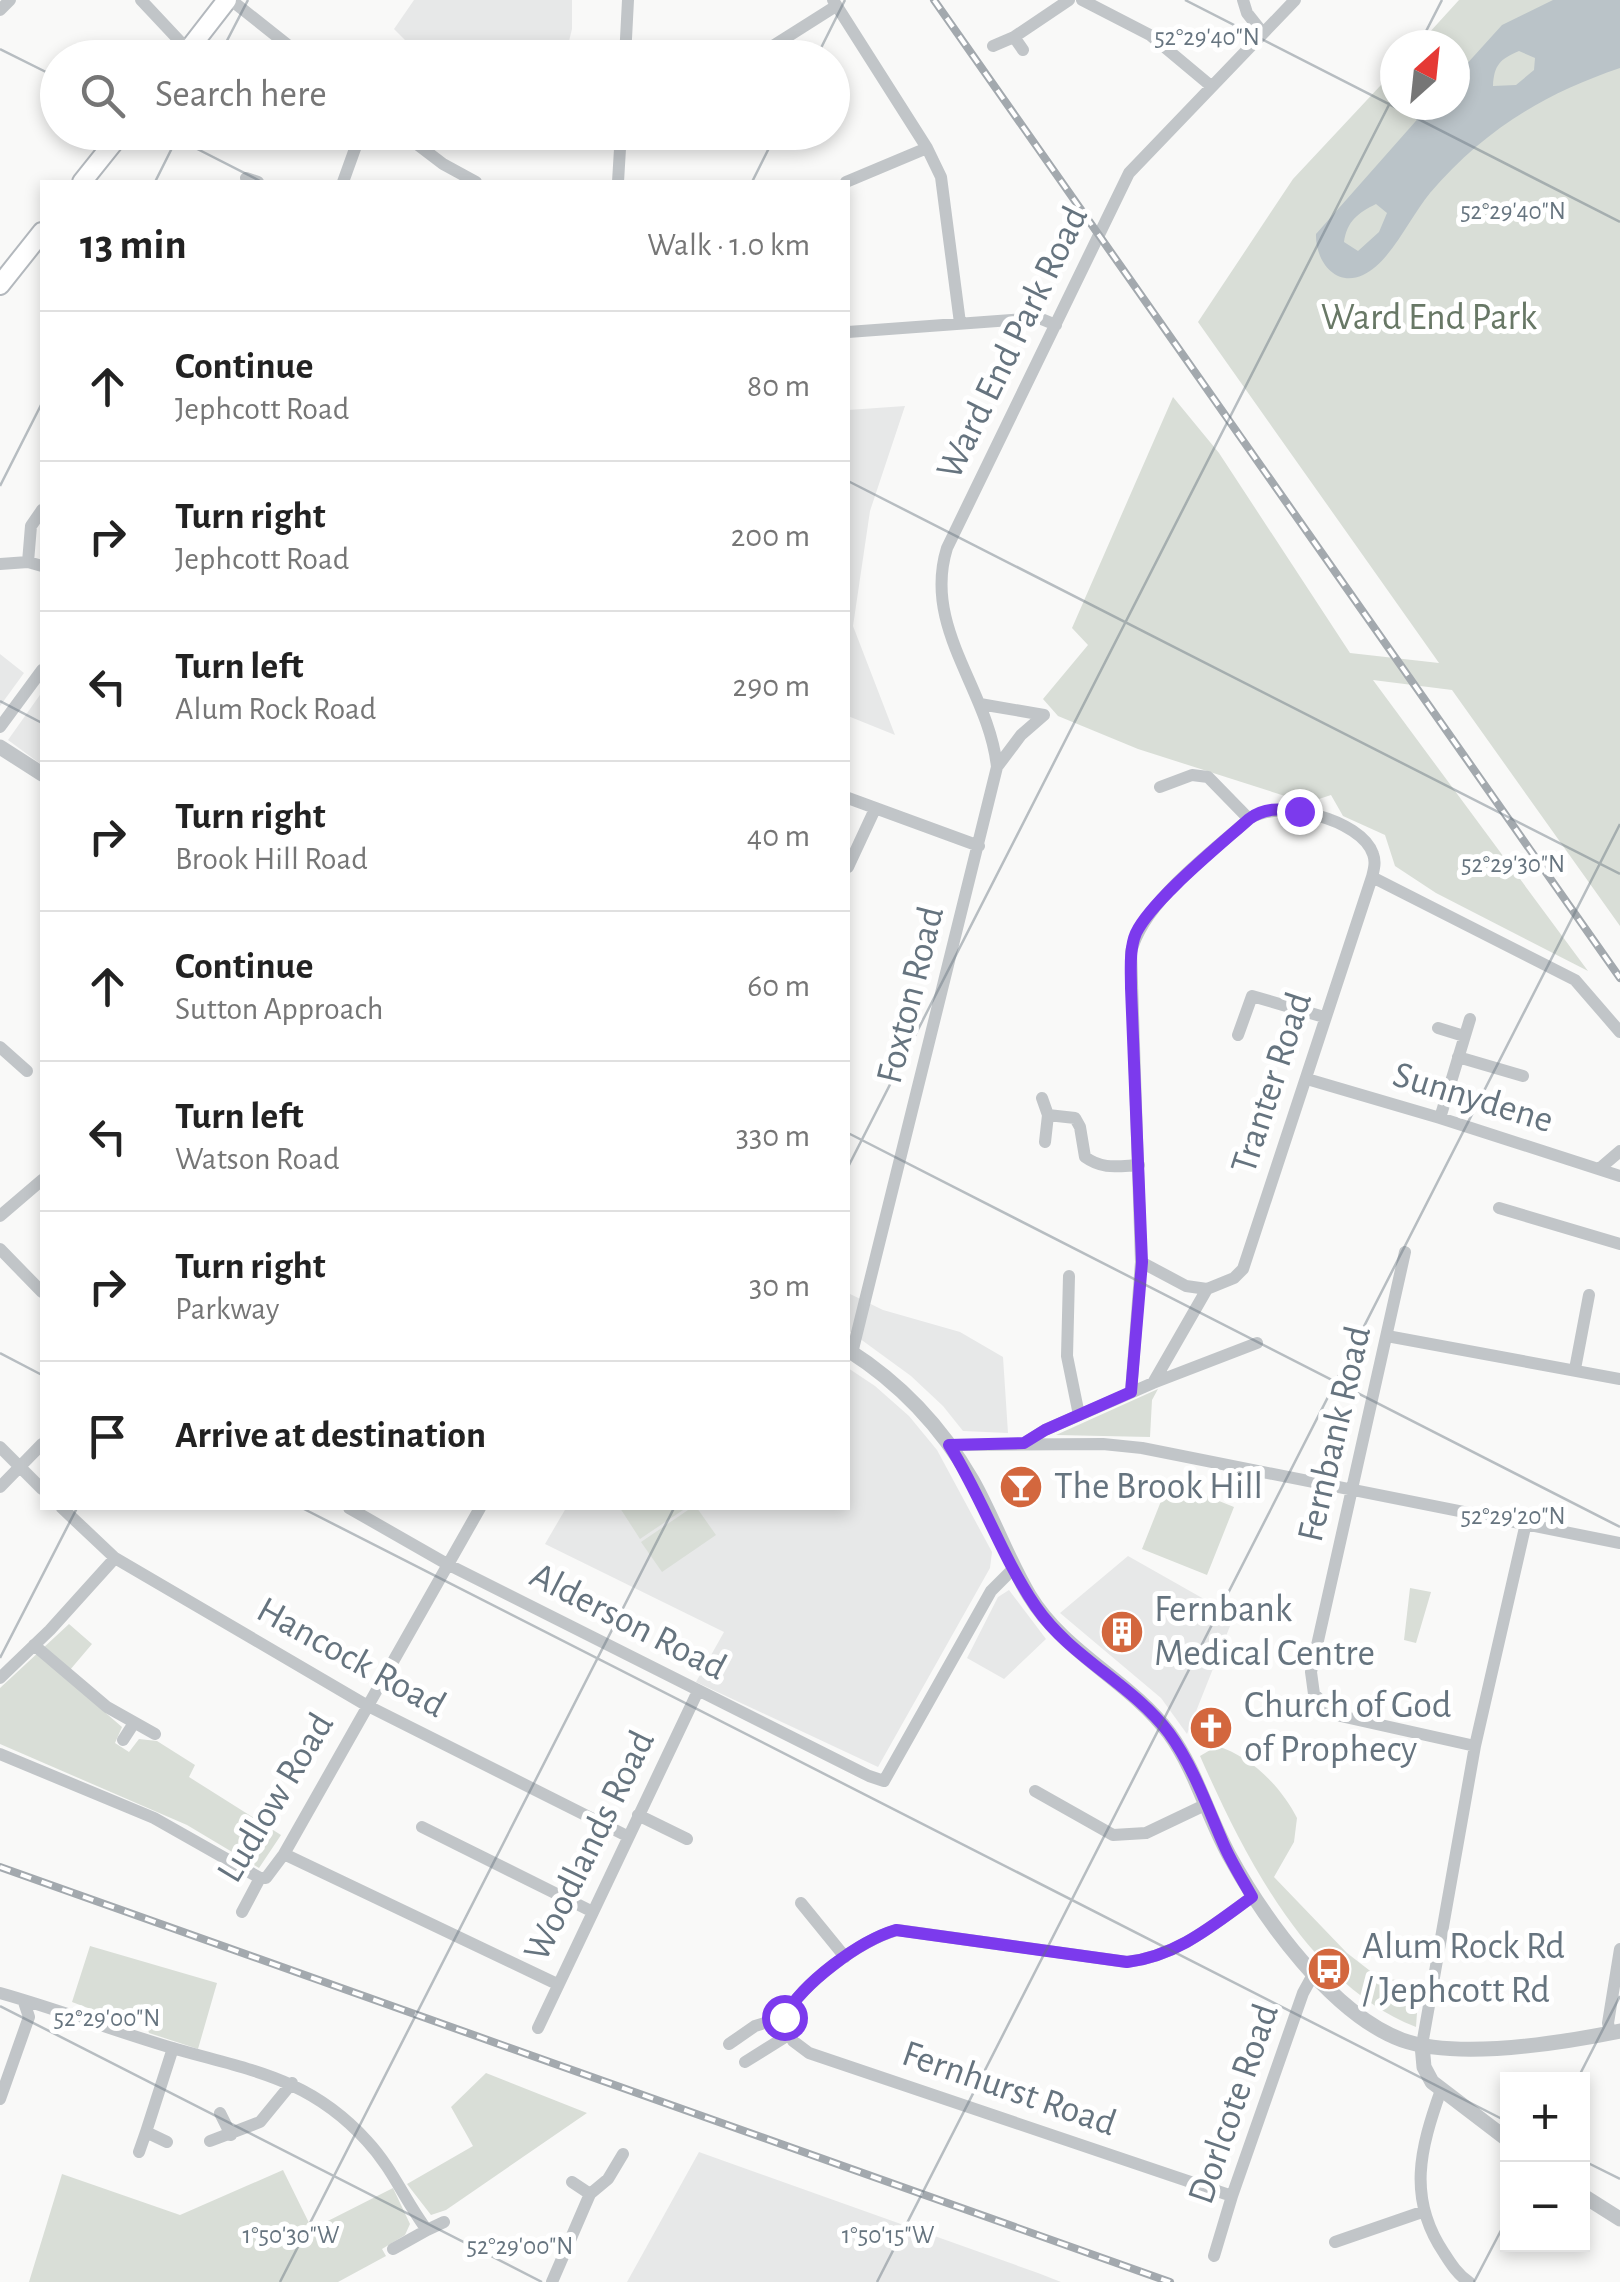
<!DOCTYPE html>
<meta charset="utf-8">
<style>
:root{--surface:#fff;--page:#f2f2f2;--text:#222;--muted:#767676;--line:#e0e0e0}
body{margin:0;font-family:"Alegreya Sans",sans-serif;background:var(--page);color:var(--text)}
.controls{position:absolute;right:30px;bottom:30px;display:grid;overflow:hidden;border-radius:0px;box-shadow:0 5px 15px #0003}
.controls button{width:90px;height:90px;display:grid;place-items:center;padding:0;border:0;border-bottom:2px solid var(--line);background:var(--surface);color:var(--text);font:50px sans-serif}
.compass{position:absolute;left:1380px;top:30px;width:90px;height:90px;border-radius:50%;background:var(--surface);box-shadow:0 5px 15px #0003;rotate:27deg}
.stop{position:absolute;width:30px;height:30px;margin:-22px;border:8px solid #7c3aed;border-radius:50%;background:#fff}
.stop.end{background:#7c3aed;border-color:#fff;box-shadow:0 2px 10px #0008}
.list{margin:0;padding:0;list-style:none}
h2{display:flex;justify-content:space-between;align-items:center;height:130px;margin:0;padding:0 40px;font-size:42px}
h2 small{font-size:32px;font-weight:400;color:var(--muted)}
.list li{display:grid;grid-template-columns:65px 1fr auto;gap:30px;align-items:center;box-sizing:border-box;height:150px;padding:0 40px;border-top:2px solid var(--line)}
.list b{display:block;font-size:38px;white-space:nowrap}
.list p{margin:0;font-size:32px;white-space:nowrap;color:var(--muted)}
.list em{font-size:32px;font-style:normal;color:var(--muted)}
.icon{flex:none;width:55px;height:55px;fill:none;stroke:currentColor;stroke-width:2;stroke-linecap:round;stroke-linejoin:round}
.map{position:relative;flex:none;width:1620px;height:2282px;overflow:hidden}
.search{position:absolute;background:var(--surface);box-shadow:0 5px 15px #0003;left:40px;top:40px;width:810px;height:110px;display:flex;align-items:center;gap:25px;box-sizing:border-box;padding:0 35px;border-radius:55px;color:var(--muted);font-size:38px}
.panel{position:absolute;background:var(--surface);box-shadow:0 5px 15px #0003;left:40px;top:180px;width:810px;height:1330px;border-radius:0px}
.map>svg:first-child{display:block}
</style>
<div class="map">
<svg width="1620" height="2282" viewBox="0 0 1620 2282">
<rect width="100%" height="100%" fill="#f9f9f8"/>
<path fill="#e7e8e8" d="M414 0H572V29L565 57H422L394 29Z
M905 406 870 511 853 626 895 735 848 716V410Z
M0 654 24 673 0 706Z
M42 692V765L8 740Z
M848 1293 883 1310 960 1332 1003 1357 1008 1433 963 1431 943 1406 911 1376 848 1330Z
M848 1368 875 1386 909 1416 937 1450 992 1552 990 1568 878 1767 696 1682 724 1632 545 1544 566 1508H848Z
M1128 1556 1234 1616 1187 1734 1161 1698 1060 1613Z
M1009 1590 1046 1639 1004 1679 967 1658 998 1597Z
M699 2152 1038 2273 1061 2282H627Z"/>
<path fill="#d9ded7" d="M1459 0H1620V926L1452 690 1373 680 1588 971 1436 893 1395 866 1385 835 1343 816 1331 795 1307 803 1138 749 1058 716 1043 699 1088 645 1072 628 1173 397 1219 453 1350 653 1439 663 1198 322 1293 179 1395 70V105H1455V45H1418Z
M1158 1389 1152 1400 1150 1437 1056 1435Z
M1169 1481 1234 1507 1207 1575 1142 1549Z
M620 1508H686L640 1539Z
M691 1508H697L716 1535 662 1572 641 1542Z
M1410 1588 1431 1592 1416 1643 1404 1640Z
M69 1624 92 1644 64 1677 122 1727 115 1743 129 1752 139 1739 157 1741 195 1765 189 1777 281 1835 259 1868 187 1825 0 1744V1688Z
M1217 1746C1250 1756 1281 1786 1297 1818L1294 1842 1274 1877 1347 1953 1378 1977 1419 1984 1416 2027C1308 1985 1244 1855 1200 1756Z
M90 1946 217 1983 198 2049 149 2033 142 2009 123 2021 72 2002Z
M486 2073 587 2113 446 2210 431 2215 407 2184 473 2146 451 2107Z
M283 2170 312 2229 393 2188 410 2224 405 2235 382 2249 386 2256 338 2282H29L62 2174 180 2215Z"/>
<path fill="#bac3c8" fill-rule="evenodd" d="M1553 0H1620V68C1543 94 1483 131 1430 193 1410 217 1390 263 1363 275 1335 288 1315 260 1316 234L1430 105H1455V77L1502 25ZM1519 51 1535 58 1534 70 1516 85 1493 86C1494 65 1500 59 1519 51ZM1376 204 1387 213 1379 232 1358 251 1344 242C1347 221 1358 213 1376 204Z"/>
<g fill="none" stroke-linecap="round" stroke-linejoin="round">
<g stroke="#b3b8bd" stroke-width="22">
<path id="secondary" d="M182 58 227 0
M82 182 122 132
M0 285 42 232"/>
</g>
<path stroke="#c1c5c8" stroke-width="12" d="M141 0 188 50
M231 0 304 58
M833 0 927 148 941 177 960 323
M1082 0 1150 35 1211 86
M1243 0 1247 13 1262 32
M0 10 10 0
M1014 37 1069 0
M993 46 1014 37 1023 50
M625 58 628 0
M754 58 836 6
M401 132 443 164 476 182
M246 178 258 182
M343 182 361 132
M618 182 621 132
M846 182 927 148
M848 332 1039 318 1056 325
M28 562 31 526 42 510
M0 564 28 562 42 566
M980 704 1044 715
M0 727 42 670
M997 767 1021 735 1044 715
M1160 787 1192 775 1208 777 1249 819
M848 798 979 846
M848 867 875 809
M1438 1028 1464 1036
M1238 1035 1252 996 1324 1017
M0 1047 27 1071
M1458 1057 1523 1076
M1307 1079 1440 1118 1620 1176
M1042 1098 1048 1115 1045 1142
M1048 1115 1075 1118 1080 1127 1085 1157C1103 1170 1118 1166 1139 1165
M1440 1118 1470 1019
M1599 1169 1620 1151
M1499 1208 1620 1244
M0 1216 42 1180
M0 1249 42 1292
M1405 1252 1311 1672 1314 1694 1336 1715 1475 1746
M1141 1262 1186 1286 1207 1289
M1069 1276 1067 1356 1079 1415
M1387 1336 1620 1379
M852 1353 997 767C989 690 922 628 947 548L1129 173 1295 0
M1575 1369 1589 1295
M1153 1383 1207 1289 1234 1278 1243 1269 1372 877
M1131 1392 1141 1262 1131 952C1144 901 1211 853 1249 819 1278 798 1361 819 1373 854 1376 862 1374 869 1372 877L1575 980 1620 1032
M1026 1442 1045 1430 1153 1383 1257 1343
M949 1445 1103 1444 1142 1448 1620 1543
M0 1447 42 1489
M0 1487 42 1444
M62 1508 115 1558 366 1705 627 1836
M349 1508 447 1564 869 1776 884 1781 991 1591 1013 1569
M34 1645 107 1707 155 1734
M0 1678 50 1630 115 1558
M123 1740 134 1723
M0 1754 154 1818 260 1878
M1035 1791 1113 1835 1146 1833 1207 1804
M638 1815 687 1839
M422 1827 591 1911
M284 1854 557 1984
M801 1903 845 1957
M242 1912 260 1878H266L284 1854 480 1508
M0 1993C57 2009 112 2030 169 2047 247 2070 308 2076 367 2141 393 2169 405 2201 427 2230L444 2222
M784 2017C803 1983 859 1941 897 1930L1127 1962C1177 1956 1212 1926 1252 1897
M784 2017 793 2041 809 2053 1232 2196
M538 2028 698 1691
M1610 2033 1608 2023 1620 1949
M729 2044 755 2026 784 2017
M1422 2045 1475 1746 1526 1523
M745 2062 790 2034
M1441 2090C1420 2149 1407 2198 1444 2253 1451 2264 1458 2275 1469 2282
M0 2099 29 2017 24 2002
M220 2113 231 2135
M210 2141 260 2122 292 2083
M167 2142 146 2132 173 2048
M139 2152 146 2132
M572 2182 590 2194
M1335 2242 1422 2212
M393 2249 427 2230
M1214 2256 1232 2196 1303 1993 1314 1973
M552 2282 590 2194 608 2179 623 2154"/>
<path stroke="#c1c5c8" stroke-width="15" d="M0 747 42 774
M848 1350C900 1383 941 1426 972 1480 993 1517 1007 1558 1029 1595 1064 1653 1129 1680 1169 1733 1196 1770 1207 1815 1229 1855 1264 1919 1332 2014 1402 2040 1459 2060 1561 2043 1620 2031
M1422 2045 1424 2067 1432 2082 1508 2140
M1582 2195 1620 2219"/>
<use href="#secondary" stroke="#fff" stroke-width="18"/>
<g stroke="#a3a9ae" stroke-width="8">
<path id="rail" d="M934 0 1620 978
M0 1867 1170 2282"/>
</g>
<use href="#rail" stroke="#fff" stroke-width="4" stroke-dasharray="11" stroke-linecap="butt"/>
</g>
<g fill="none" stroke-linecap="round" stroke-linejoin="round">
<path stroke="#7c3aed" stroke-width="12" d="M784 2017C803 1983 859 1941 896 1930L1127 1962C1177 1956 1212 1926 1252 1897 1242 1879 1231 1862 1223 1843 1207 1806 1193 1766 1169 1733 1132 1684 1071 1658 1036 1607 1001 1556 982 1497 949 1445L1024 1443 1045 1430 1131 1392 1142 1262 1131 988C1131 971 1129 949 1136 933 1152 900 1220 845 1249 819 1265 807 1280 809 1299 811"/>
</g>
<path fill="none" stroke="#66747f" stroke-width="2.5" stroke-opacity="0.45" d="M1185 0 1620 222M1419 45 1442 0M0 49 58 78M218 58 248 0M816 58 845 0M164 132 262 182M155 182 180 132M752 182 777 132M848 481 1620 874M0 486 42 403M0 701 42 723M848 1133 1620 1527M848 1167 1395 93M0 1353 42 1375M302 1508 1508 2122M0 1658 77 1508M0 2006 542 2282M1577 2080 1620 1996M1582 2160 1620 2179M280 2282 674 1508M877 2282 1620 824M1474 2282 1508 2217"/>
<defs>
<g id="bar-disc" transform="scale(2.25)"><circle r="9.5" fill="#d3673e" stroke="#fff"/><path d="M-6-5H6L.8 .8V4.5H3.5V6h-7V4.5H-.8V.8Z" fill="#fff"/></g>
<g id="building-disc" transform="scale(2.25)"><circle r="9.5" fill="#d3673e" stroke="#fff"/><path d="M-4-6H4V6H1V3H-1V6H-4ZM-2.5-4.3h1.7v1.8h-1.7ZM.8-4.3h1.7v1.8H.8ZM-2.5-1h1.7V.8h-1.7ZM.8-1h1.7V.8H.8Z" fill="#fff"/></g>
<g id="church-disc" transform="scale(2.25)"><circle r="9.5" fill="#d3673e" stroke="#fff"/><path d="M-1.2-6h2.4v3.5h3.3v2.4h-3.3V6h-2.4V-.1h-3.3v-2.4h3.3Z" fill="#fff"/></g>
<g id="bus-disc" transform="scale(2.25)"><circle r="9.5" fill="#d3673e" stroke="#fff"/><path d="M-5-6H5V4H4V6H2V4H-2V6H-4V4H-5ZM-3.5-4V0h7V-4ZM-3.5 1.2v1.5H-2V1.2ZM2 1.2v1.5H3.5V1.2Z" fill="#fff"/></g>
</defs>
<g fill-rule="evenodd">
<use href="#bar-disc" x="1021" y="1487"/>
<use href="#building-disc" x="1122" y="1632"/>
<use href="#church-disc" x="1211" y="1728"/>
<use href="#bus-disc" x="1329" y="1969"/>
</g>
<g text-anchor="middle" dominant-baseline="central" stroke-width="10" stroke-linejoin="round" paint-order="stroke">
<g font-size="38" fill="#687866" stroke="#fff">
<text x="1429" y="318">Ward End Park</text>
</g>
<g font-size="38" fill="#66747f" stroke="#fff">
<text transform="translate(1013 343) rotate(-64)">Ward End Park Road</text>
<text transform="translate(911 995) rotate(-76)">Foxton Road</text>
<text transform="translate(1272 1083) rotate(-72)">Tranter Road</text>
<text transform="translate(1473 1098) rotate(17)">Sunnydene</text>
<text transform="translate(1335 1434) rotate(-77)">Fernbank Road</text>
<text transform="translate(628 1622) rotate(27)">Alderson Road</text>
<text transform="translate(351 1658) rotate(29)">Hancock Road</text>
<text transform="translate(276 1798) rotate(-59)">Ludlow Road</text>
<text transform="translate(590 1846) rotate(-64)">Woodlands Road</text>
<text transform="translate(1009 2089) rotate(19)">Fernhurst Road</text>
<text transform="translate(1234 2104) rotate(-71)">Dorlcote Road</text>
</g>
<g font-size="38" fill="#66747f" stroke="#fff" text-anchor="start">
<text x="1054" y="1487">The Brook Hill</text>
<text x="1154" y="1610">Fernbank<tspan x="1154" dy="44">Medical Centre</tspan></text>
<text x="1244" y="1706">Church of God<tspan x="1244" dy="44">of Prophecy</tspan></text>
<text x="1362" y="1947">Alum Rock Rd<tspan x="1362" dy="44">/ Jephcott Rd</tspan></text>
</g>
</g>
<g font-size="25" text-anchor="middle" fill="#66747f" stroke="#fff" stroke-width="10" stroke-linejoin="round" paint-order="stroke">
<text x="1207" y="45">52°29'40"N</text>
<text x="1513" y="219">52°29'40"N</text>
<text x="1513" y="872">52°29'30"N</text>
<text x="1513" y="1524">52°29'20"N</text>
<text x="107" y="2026">52°29'00"N</text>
<text x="291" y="2243">1°50'30"W</text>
<text x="888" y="2243">1°50'15"W</text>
<text x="520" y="2254">52°29'00"N</text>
</g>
</svg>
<div class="controls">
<button>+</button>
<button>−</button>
</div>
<svg class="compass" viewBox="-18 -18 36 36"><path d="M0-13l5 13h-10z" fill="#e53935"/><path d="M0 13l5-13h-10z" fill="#767676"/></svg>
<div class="stop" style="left:784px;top:2017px"></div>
<div class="stop end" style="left:1299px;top:811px"></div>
<div class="search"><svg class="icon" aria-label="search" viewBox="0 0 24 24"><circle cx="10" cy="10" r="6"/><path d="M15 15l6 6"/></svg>Search here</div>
<section class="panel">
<h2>13 min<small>Walk · 1.0 km</small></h2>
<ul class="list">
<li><svg class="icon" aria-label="ahead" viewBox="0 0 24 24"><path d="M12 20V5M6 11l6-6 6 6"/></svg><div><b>Continue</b><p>Jephcott Road</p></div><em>80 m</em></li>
<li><svg class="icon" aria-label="right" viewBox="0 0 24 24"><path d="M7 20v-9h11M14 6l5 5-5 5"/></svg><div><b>Turn right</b><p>Jephcott Road</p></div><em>200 m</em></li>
<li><svg class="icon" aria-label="left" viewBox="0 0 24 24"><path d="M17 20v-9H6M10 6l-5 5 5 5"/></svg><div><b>Turn left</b><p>Alum Rock Road</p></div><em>290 m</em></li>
<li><svg class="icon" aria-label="right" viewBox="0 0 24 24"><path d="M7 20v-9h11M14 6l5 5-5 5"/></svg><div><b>Turn right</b><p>Brook Hill Road</p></div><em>40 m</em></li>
<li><svg class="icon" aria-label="ahead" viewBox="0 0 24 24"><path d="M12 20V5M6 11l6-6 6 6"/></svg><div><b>Continue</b><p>Sutton Approach</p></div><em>60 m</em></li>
<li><svg class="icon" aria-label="left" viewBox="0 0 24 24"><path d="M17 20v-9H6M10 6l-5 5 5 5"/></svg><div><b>Turn left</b><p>Watson Road</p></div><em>330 m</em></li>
<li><svg class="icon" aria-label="right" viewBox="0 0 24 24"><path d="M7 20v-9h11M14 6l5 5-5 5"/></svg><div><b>Turn right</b><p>Parkway</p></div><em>30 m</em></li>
<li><svg class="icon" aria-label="arrive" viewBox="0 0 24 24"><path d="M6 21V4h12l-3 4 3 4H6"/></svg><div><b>Arrive at destination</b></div></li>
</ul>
</section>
</div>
